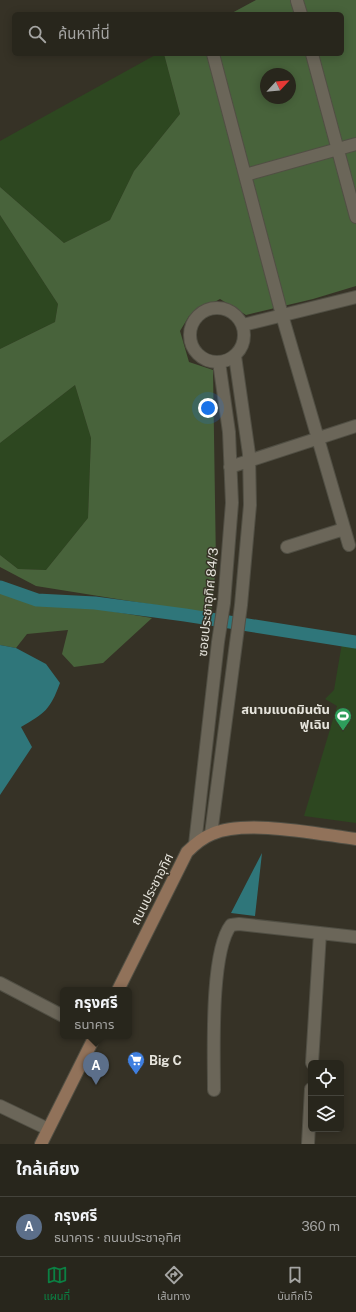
<!DOCTYPE html>
<html lang="th">
<meta charset="utf-8">
<style>
:root{--surface:#28261c;--page:#343229;--text:#f1f3f6;--muted:#a5a5a3;--line:#44433b;--accent:#0b8043}
body{margin:0;font-family:"Public Sans","Noto Sans Thai",sans-serif;background:var(--page);color:var(--text)}
.controls{position:absolute;right:12px;bottom:12px;display:grid;overflow:hidden;border-radius:6px;box-shadow:0 2px 10px #0003}
.controls button{width:36px;height:36px;display:grid;place-items:center;padding:0;border:0;border-bottom:1px solid var(--line);background:var(--surface);color:var(--text);font:20px sans-serif}
.compass{position:absolute;left:260px;top:68px;width:36px;height:36px;border-radius:50%;background:var(--surface);box-shadow:0 2px 10px #0003;rotate:64deg}
.you{position:absolute;left:208px;top:408px;width:14px;height:14px;margin:-10px;border:3px solid #fff;border-radius:50%;background:#1a73e8;box-shadow:0 0 0 6px #1a73e833}
.badge{display:grid;place-items:center;width:26px;height:26px;border-radius:50%;background:var(--accent);color:#fff;font-size:13px;font-weight:700}
.pin{position:absolute;translate:-50% -33px;filter:drop-shadow(0 1px 2px #0008)}
.pin::after{content:'';position:absolute;top:21px;width:14px;height:12px;background:inherit;clip-path:polygon(0 0,100% 0,50% 100%)}
.popup{position:absolute;left:60px;top:987px;width:72px;height:52px;box-sizing:border-box;display:grid;place-content:center;border-radius:6px;background:var(--surface);filter:drop-shadow(0 1px 3px #0005);font-size:13px;white-space:nowrap;color:var(--muted)}
.popup b{font-size:15px;color:var(--text)}
.popup::after{content:'';position:absolute;left:50%;top:100%;margin-left:-8px;border:8px solid transparent;border-top-color:var(--surface)}
.list{margin:0;padding:0;list-style:none}
h2{display:flex;justify-content:space-between;align-items:center;height:52px;margin:0;padding:0 16px;font-size:17px}
h2 small{font-size:13px;font-weight:400;color:var(--muted)}
.list li{display:grid;grid-template-columns:26px 1fr auto;gap:12px;align-items:center;box-sizing:border-box;height:60px;padding:0 16px;border-top:1px solid var(--line)}
.list b{display:block;font-size:15px;white-space:nowrap}
.list p{margin:0;font-size:13px;white-space:nowrap;color:var(--muted)}
.list em{font-size:13px;font-style:normal;color:var(--muted)}
.icon{flex:none;width:22px;height:22px;fill:none;stroke:currentColor;stroke-width:2;stroke-linecap:round;stroke-linejoin:round}
.map{position:relative;flex:none;width:356px;height:1144px;overflow:hidden}
.search{position:absolute;background:var(--surface);box-shadow:0 2px 10px #0003;left:12px;right:12px;top:12px;height:44px;display:flex;align-items:center;gap:10px;box-sizing:border-box;padding:0 14px;border-radius:6px;color:var(--muted);font-size:15px}
.sheet{height:112px;background:var(--surface)}
nav{display:flex;justify-content:space-around;align-items:center;box-sizing:border-box;height:56px;border-top:1px solid var(--line);background:var(--surface);font-size:11px;color:var(--muted)}
nav a{display:grid;justify-items:center;gap:2px}
nav .on{color:var(--accent)}
.map>svg:first-child{display:block}
</style>
<div class="map">
<svg width="356" height="1144" viewBox="0 0 356 1144">
<rect width="100%" height="100%" fill="#363226"/>
<path fill="#2d4720" d="M157 54H164L180 114 134 171 110 220 64 243 0 187V141Z
M0 215 58 304 55 322 0 349Z
M75 385 91 438 88 518 46 570 18 569 0 555V443Z
M342 643 356 646V823L304 816 337 706 325 699 334 690Z"/>
<path fill="#48633b" fill-rule="evenodd" d="M256 0H356V286L313 299 246 315 220 299 189 316 180 331 189 362 213 370 216 565 211 614 36 586 0 567V555L18 569 46 570 88 518 91 438 75 385 0 443V349L55 322 58 304 0 215V187L64 243 110 220 134 171 180 114 164 54H342V14H230ZM266 74H290V98H266Z
M0 592 11 597 104 610 152 618 103 663 74 667 62 654 68 630 27 634 16 648 0 645Z"/>
<path fill="#2f767a" d="M0 645 16 648 46 664 60 683C50 710 45 713 21 727L32 747 0 795Z
M262 853 255 916 231 913Z"/>
<g fill="none" stroke-linecap="round" stroke-linejoin="round">
<path stroke="#2f767a" stroke-width="13" d="M0 587 37 600 95 603 185 615 356 642"/>
<g stroke="#514f44" stroke-width="14">
<path id="street" d="M297 1 301 14
M213 54 282 315 349 545
M312 54 356 217
M245 175 356 144
M190 335a27 27 0 1 1 54 0a27 27 0 1 1-54 0Z
M243 325 356 297
M230 467 356 426
M287 547 344 529
M211 834 241 605 250 505 249 454 235 356
M195 844 218 642 224 603 232 503 229 432 219 362
M0 983 63 1016
M312 1063 320 933
M214 1090C214 1053 210 952 231 925L239 924 356 937
M0 1106 48 1129
M308 1144 311 1089"/>
</g>
<g stroke="#514f44" stroke-width="14">
<path id="secondary" d="M118 990 187 852C194 845 202 838 212 834 246 819 317 834 356 839
M41 1144 95 1036"/>
</g>
<use href="#street" stroke="#6b6659" stroke-width="12"/>
<use href="#secondary" stroke="#91725a" stroke-width="12"/>
</g>
<defs>
<g id="stadium-pin" transform="scale(0.9)"><path d="M0 17L-7.5 6A9.5 9.5 0 1 1 7.5 6Z" fill="#2e9e5b" stroke="#363226"/><path d="M0-5a6.5 5 0 1 0 0 10a6.5 5 0 1 0 0-10ZM-3.5-1.8h7v3.6h-7Z" fill="#fff"/></g>
<g id="supermarket-pin" transform="scale(0.9)"><path d="M0 17L-7.5 6A9.5 9.5 0 1 1 7.5 6Z" fill="#3f7fe0" stroke="#363226"/><path d="M-6-5.5h2.5l.6 2H6L4.5 2H-2.5L-4.4-4H-6ZM-1.5 3.2a1.3 1.3 0 1 0 .1 0ZM3 3.2a1.3 1.3 0 1 0 .1 0Z" fill="#fff"/></g>
</defs>
<g fill-rule="evenodd">
<use href="#stadium-pin" x="343" y="716"/>
<use href="#supermarket-pin" x="136" y="1060"/>
</g>
<g text-anchor="middle" dominant-baseline="central" stroke-width="3" stroke-linejoin="round" paint-order="stroke">
<g font-size="13" fill="#e6e4dc" stroke="#363226">
<text transform="translate(208 602) rotate(-84)">ซอยประชาอุทิศ 84/3</text>
<text transform="translate(152 889) rotate(-63)">ถนนประชาอุทิศ</text>
</g>
<g font-size="13" font-weight="bold" fill="#e6e4dc" stroke="#363226" text-anchor="end">
<text x="330" y="709">สนามแบดมินตัน<tspan x="330" dy="15">ฟูเฉิน</tspan></text>
<text x="149" y="1060" text-anchor="start">Big C</text>
</g>
</g>
</svg>
<div class="controls">
<button><svg class="icon" aria-label="locate" viewBox="0 0 24 24"><circle cx="12" cy="12" r="6"/><path d="M12 2v4M12 18v4M2 12h4M18 12h4"/></svg></button>
<button><svg class="icon" aria-label="layers" viewBox="0 0 24 24"><path d="M12 4l9 5-9 5-9-5zM3 14l9 5 9-5"/></svg></button>
</div>
<svg class="compass" viewBox="-18 -18 36 36"><path d="M0-13l5 13h-10z" fill="#e53935"/><path d="M0 13l5-13h-10z" fill="#a5a5a3"/></svg>
<div class="you"></div>
<div class="pin badge" style="left:96px;top:1085px;background:#5c6f8a">A</div>
<div class="popup"><b>กรุงศรี</b>ธนาคาร</div>
<div class="search"><svg class="icon" aria-label="search" viewBox="0 0 24 24"><circle cx="10" cy="10" r="6"/><path d="M15 15l6 6"/></svg>ค้นหาที่นี่</div>
</div>
<section class="sheet">
<h2>ใกล้เคียง<small></small></h2>
<ul class="list">
<li><span class="badge" style="background:#5c6f8a">A</span><div><b>กรุงศรี</b><p>ธนาคาร · ถนนประชาอุทิศ</p></div><em>360 m</em></li>
</ul>
</section>
<nav>
<a class="on"><svg class="icon" aria-label="map" viewBox="0 0 24 24"><path d="M3 6l6-2 6 2 6-2v14l-6 2-6-2-6 2zM9 4v14M15 6v14"/></svg>แผนที่</a>
<a><svg class="icon" aria-label="directions" viewBox="0 0 24 24"><path d="M12 3l9 9-9 9-9-9zM9 14v-3h6M13 9l2 2-2 2"/></svg>เส้นทาง</a>
<a><svg class="icon" aria-label="saved" viewBox="0 0 24 24"><path d="M7 4h10v16l-5-4-5 4z"/></svg>บันทึกไว้</a>
</nav>
